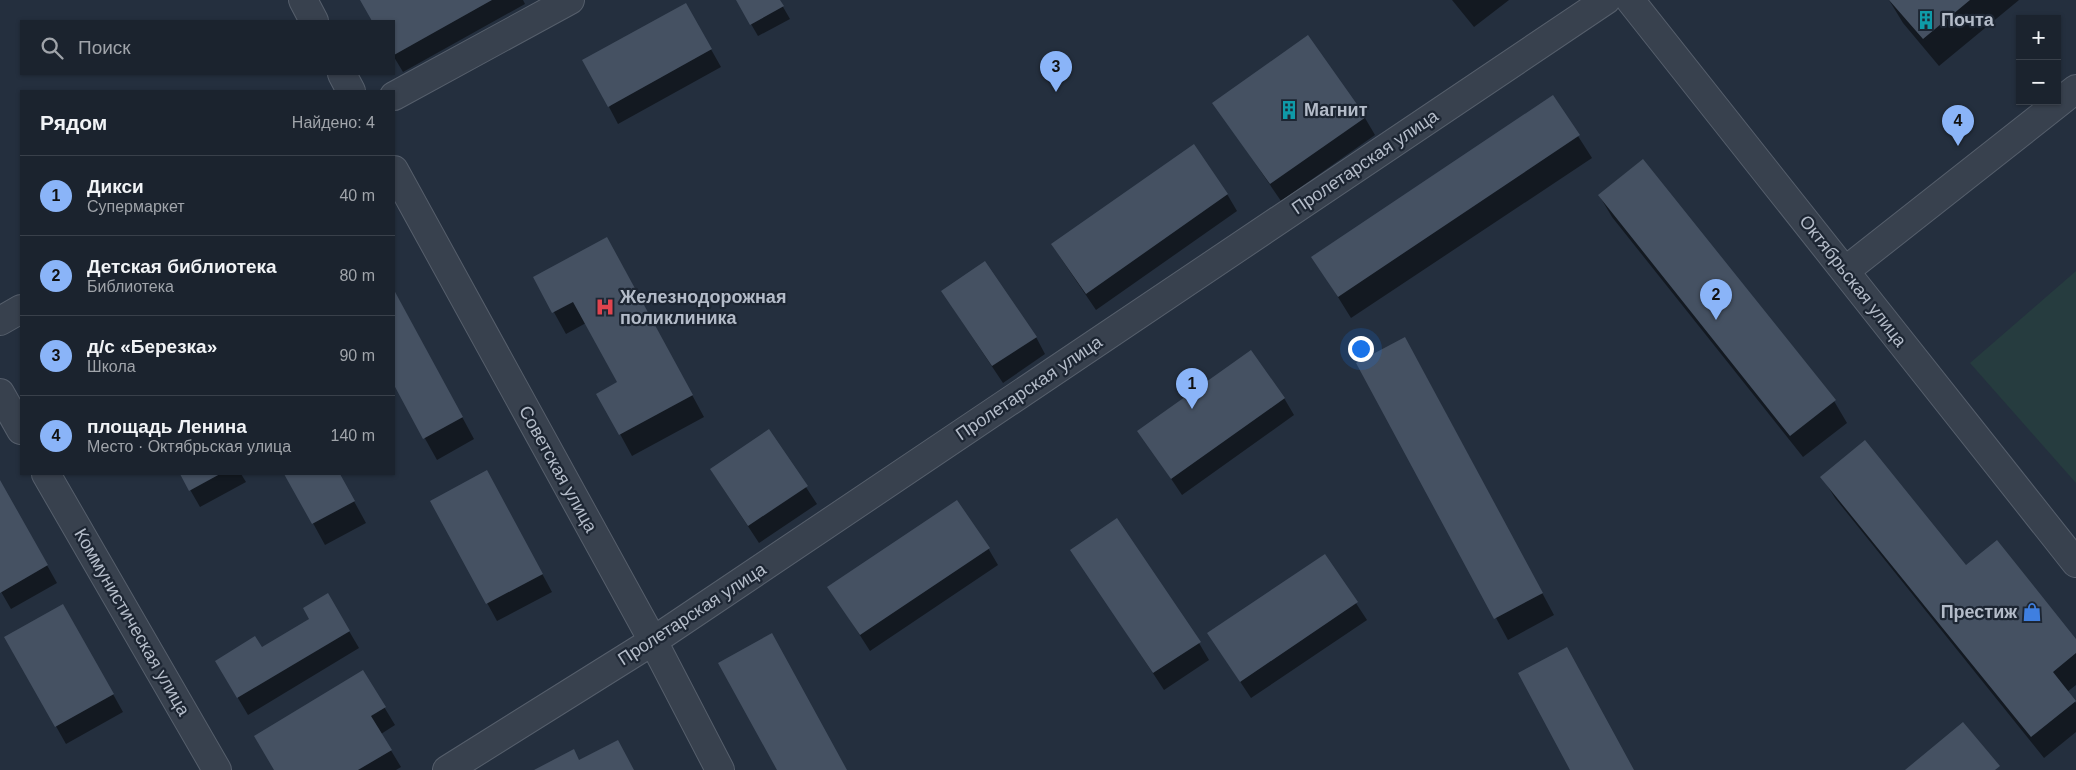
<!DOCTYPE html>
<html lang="ru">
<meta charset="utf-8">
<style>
:root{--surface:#1b232e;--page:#282f3a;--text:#f1f3f6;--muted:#a0a4aa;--line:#39404a;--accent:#8ab4f8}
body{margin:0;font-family:Arial,sans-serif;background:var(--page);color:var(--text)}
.controls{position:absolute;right:15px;top:15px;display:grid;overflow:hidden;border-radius:0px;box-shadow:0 1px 4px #0004}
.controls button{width:45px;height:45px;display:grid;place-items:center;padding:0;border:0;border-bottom:1px solid var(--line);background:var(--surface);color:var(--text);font:25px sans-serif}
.you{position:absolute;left:1360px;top:348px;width:18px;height:18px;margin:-12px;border:4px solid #fff;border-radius:50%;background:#1a73e8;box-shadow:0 0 0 8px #1a73e833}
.badge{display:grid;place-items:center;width:32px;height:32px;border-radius:50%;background:var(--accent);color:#111;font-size:16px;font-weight:700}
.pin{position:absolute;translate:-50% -41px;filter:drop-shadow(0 1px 2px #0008)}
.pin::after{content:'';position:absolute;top:26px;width:18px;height:15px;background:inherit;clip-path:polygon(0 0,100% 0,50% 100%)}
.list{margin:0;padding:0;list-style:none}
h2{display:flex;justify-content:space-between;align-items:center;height:65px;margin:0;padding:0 20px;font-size:21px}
h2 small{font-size:16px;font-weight:400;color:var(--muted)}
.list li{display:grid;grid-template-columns:32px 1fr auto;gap:15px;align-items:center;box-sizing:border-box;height:80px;padding:0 20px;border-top:1px solid var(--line)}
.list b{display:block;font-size:19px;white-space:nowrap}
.list p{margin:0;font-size:16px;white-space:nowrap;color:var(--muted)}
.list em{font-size:16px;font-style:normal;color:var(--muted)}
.icon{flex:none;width:28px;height:28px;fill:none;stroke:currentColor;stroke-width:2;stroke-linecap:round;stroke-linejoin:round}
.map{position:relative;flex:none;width:2076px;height:770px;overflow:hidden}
.search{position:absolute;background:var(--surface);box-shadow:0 1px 4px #0004;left:20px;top:20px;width:375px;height:55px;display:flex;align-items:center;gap:12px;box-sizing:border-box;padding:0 18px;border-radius:0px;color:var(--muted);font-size:19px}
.panel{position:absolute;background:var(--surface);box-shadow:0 1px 4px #0004;left:20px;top:90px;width:375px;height:385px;border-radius:0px}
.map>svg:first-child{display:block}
</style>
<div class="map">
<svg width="2076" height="770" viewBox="0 0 2076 770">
<rect width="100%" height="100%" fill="#242f3e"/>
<path fill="#263c3f" d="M2076 271V483L1970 363Z"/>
<path fill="#0007" d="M362 0H523L525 4 403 72 394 57V21H374Z
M737 0H779L790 19 758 36Z
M1452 0H1509L1474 27Z
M1889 0H2019L1939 66 1903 23Z
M695 21 721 67 618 124 609 107Z
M1553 97 1592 158 1351 318 1313 257Z
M1214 103 1365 118 1375 135 1281 201Z
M1227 194 1237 211 1096 310 1052 245Z
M1599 195 1834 401 1847 423 1803 457 1612 217Z
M619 260 704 417 632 456 620 434 618 383 586 323 566 334 535 278Z
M394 291 474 439 437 460 394 383Z
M953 308 1036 337 1045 354 1003 383Z
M1417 360 1554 615 1508 640 1358 364Z
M1284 398 1294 415 1182 495 1139 431Z
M769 431 817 504 759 543 711 470Z
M181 474H241L246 482 200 507Z
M286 474H339L366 523 325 545Z
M1822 477 1966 567 2076 641V685L2067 692 2076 703V732L2044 758 1835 498Z
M0 482 57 583 11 609 0 590Z
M496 489 552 592 497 621 431 501Z
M988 548 998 565 870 651 829 587Z
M1072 550 1199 643 1209 660 1164 690Z
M1325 556 1367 620 1251 698 1219 650Z
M63 605 123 712 66 744 6 638Z
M349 631 359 648 248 715 216 661Z
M363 672 395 725 381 734 401 767 396 770H275Z"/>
<path fill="#455162" d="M360 0H492L394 55V21H372Z
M736 0H780L784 6 750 25Z
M1889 0H1970L1923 39Z
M686 3 712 49 608 107 582 60Z
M1308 35 1366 117 1270 184 1212 103Z
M1553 95 1580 135 1338 297 1311 257Z
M1194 144 1228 194 1086 294 1051 244Z
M1643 159 1836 400 1790 436 1598 195Z
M607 237 693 395 619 435 596 394 617 382 573 302 552 313 533 277Z
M985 261 1037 337 992 366 941 291Z
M394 290 463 417 423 439 394 385Z
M1405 337 1543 593 1494 619 1356 363Z
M1251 350 1285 398 1171 479 1137 431Z
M769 429 808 486 748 526 710 469Z
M1865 440 1966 565 1997 540 2076 639V653L2053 672 2076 701 2031 737 1820 477Z
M487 470 543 574 486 604 430 501Z
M180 474H220L189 491Z
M284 474H340L355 501 312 524Z
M0 480 48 565 0 593Z
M957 500 990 548 860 635 827 587Z
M1117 518 1201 642 1153 673 1070 550Z
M1325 554 1358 602 1240 682 1207 633Z
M328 593 350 631 237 698 215 661 255 636 262 647 309 619 303 608Z
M63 604 114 694 55 727 4 637Z
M772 633 847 770H777L718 663Z
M1567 647 1634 770H1570L1518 673Z
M363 670 386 707 371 716 392 750 358 770H274L254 736Z
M1963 722 2000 766 1995 770H1905Z
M618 740 634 770H534L574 749 579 760Z"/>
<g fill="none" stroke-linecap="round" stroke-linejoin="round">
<g stroke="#565f6c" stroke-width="30">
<path id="street" d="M303 0 314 21
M1630 0C1780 187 1926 376 2076 563
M342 74 351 91
M394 96 570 0
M394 170 653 641 720 770
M1845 271 2076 89
M0 321 21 309
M0 393 21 430
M46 474 217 770
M447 770 653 641 1606 0"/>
</g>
<use href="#street" stroke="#38414e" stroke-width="28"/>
</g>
<defs>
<g id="building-bare" transform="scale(1.5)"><path d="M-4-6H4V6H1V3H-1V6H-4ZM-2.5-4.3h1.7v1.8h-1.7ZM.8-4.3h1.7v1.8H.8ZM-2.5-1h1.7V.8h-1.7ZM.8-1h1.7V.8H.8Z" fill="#0f9aa8" stroke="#1d2633" stroke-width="2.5" paint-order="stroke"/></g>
<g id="hospital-bare" transform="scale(1.5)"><path d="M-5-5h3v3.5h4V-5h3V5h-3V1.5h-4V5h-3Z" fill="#e0444e" stroke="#1d2633" stroke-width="2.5" paint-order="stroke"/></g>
<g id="shop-bare" transform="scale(1.5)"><path d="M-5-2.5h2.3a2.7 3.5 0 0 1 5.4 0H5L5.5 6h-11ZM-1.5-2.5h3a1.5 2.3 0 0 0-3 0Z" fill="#3f7fe0" stroke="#1d2633" stroke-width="2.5" paint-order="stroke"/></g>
</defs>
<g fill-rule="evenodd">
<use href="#building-bare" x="1926" y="20"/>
<use href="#building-bare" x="1289" y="110"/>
<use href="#hospital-bare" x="605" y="307"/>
<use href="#shop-bare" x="2032" y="612"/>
</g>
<g text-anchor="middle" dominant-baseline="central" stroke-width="4.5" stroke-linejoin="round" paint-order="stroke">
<g font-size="18" font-weight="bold" fill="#b4bcc9" stroke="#1d2633" text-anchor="start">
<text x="1941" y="20">Почта</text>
<text x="1304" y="110">Магнит</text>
<text x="620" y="297">Железнодорожная<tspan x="620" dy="21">поликлиника</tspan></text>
<text x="2017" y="612" text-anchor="end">Престиж</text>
</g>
<g font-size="18" fill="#b4bcc9" stroke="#1d2633">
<text transform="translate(1365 162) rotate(-34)">Пролетарская улица</text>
<text transform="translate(1853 281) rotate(52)">Октябрьская улица</text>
<text transform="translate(1029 388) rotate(-34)">Пролетарская улица</text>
<text transform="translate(558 469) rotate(61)">Советская улица</text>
<text transform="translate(692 614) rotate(-33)">Пролетарская улица</text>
<text transform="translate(132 622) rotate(60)">Коммунистическая улица</text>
</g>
</g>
</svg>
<div class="controls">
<button>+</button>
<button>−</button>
</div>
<div class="you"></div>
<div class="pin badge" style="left:1192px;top:409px">1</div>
<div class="pin badge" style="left:1716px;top:320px">2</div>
<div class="pin badge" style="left:1056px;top:92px">3</div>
<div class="pin badge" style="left:1958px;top:146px">4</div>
<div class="search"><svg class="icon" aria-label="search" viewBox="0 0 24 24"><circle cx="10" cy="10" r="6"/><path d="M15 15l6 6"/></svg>Поиск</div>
<section class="panel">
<h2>Рядом<small>Найдено: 4</small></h2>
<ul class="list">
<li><span class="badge">1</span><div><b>Дикси</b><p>Супермаркет</p></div><em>40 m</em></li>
<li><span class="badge">2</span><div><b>Детская библиотека</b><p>Библиотека</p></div><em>80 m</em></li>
<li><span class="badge">3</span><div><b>д/с «Березка»</b><p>Школа</p></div><em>90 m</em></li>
<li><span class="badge">4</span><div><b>площадь Ленина</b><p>Место · Октябрьская улица</p></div><em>140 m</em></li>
</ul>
</section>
</div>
